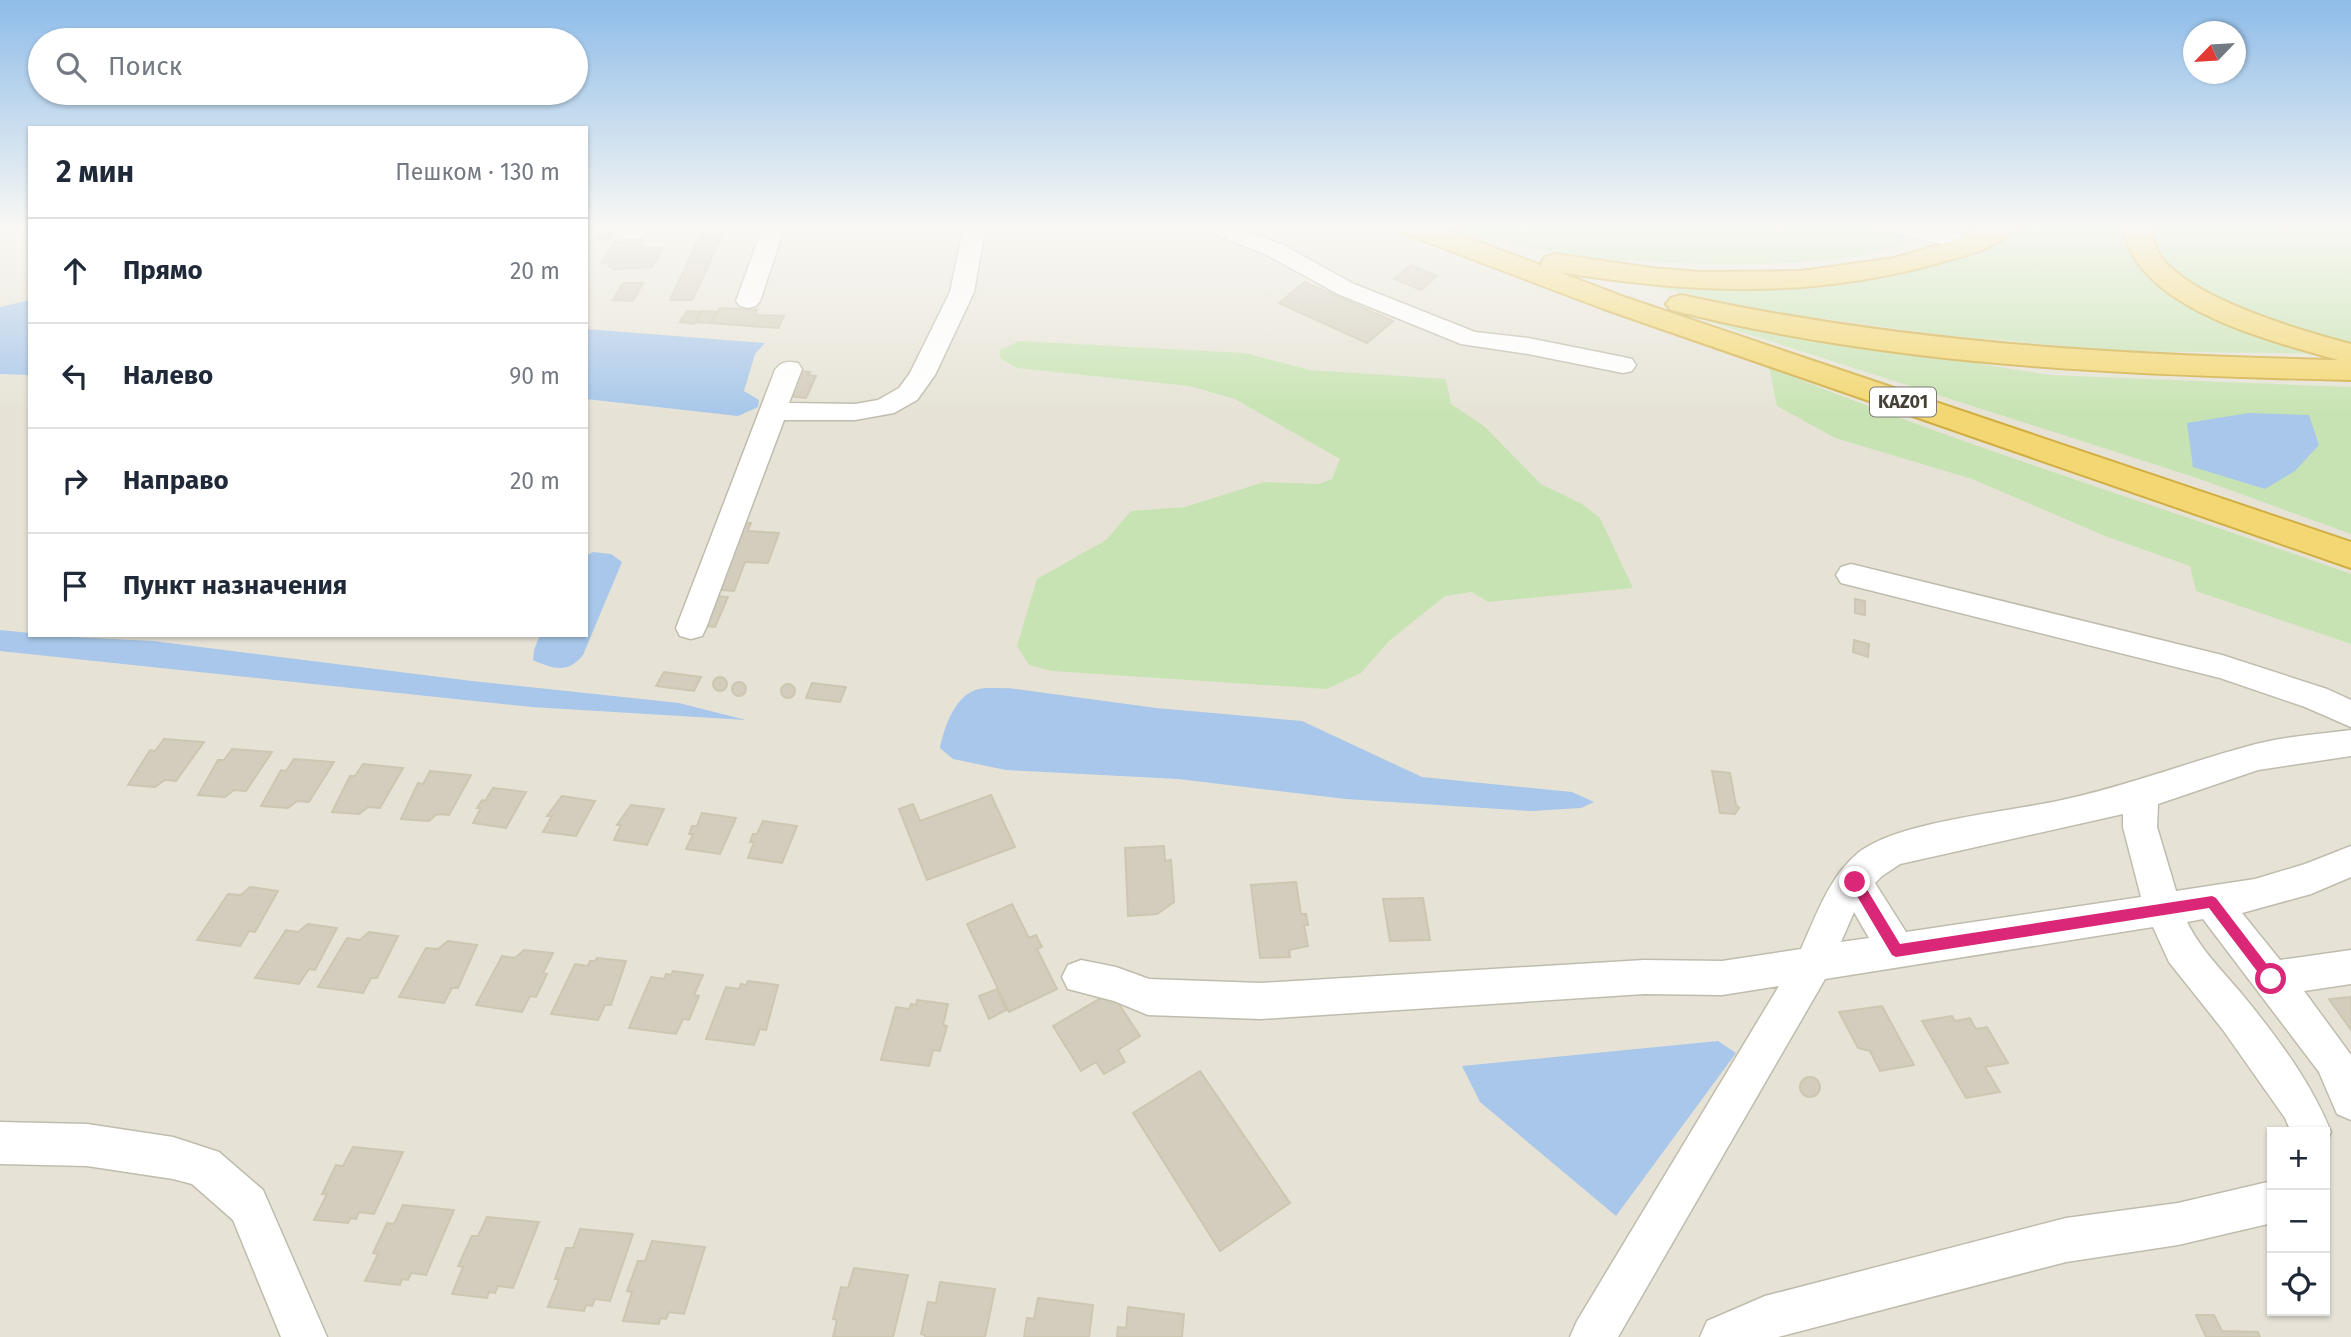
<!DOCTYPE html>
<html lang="ru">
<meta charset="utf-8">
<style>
:root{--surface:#fff;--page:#f6f6f7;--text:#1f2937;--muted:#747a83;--line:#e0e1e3}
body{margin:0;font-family:"Fira Sans",sans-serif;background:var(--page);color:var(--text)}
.controls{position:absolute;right:21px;bottom:21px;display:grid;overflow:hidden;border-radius:0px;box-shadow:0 2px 5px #0004}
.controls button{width:63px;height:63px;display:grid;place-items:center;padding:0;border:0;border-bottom:2px solid var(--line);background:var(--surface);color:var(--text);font:35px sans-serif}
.compass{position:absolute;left:2183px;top:21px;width:63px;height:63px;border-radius:50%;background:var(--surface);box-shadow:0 2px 5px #0004;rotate:245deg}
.stop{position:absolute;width:21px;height:21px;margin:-16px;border:5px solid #db2777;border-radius:50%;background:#fff}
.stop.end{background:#db2777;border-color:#fff;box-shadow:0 2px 7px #0008}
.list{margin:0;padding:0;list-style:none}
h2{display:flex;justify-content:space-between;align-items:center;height:91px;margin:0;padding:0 28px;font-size:30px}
h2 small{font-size:23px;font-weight:400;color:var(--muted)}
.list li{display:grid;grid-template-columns:46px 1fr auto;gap:21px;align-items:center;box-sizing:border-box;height:105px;padding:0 28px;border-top:2px solid var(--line)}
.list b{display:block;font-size:26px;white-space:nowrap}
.list em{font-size:23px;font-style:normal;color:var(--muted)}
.icon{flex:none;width:38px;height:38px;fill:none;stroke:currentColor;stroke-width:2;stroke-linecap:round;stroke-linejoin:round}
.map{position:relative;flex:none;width:2351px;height:1337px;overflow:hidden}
.search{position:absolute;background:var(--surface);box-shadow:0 2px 5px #0004;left:28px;top:28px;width:560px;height:77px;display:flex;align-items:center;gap:18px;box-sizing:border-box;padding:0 24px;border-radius:38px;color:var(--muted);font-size:26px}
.panel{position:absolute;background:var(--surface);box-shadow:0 2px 5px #0004;left:28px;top:126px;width:560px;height:511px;border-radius:0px}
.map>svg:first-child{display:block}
</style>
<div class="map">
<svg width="2351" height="1337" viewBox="0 0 2351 1337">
<rect width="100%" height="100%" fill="#f2f0e7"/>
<path fill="#e6e3d6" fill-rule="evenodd" d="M0 226H30V635H586V226H2351V1337H0ZM2272 1132H2325V1311H2272Z"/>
<path fill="#c8e3b3" d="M1442 226H1861L1909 238C1871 275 1636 264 1579 256 1539 251 1499 241 1459 233Z
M2011 226H2124L2118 234 2152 278 2334 354 2117 351 1943 335 1788 314 1596 275 1685 285 1799 288 1868 281 1975 250Z
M2157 226H2351V346L2307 336 2205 293 2156 259Z
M1704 320 2049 375 2351 387V534L2194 477Z
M1019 341 1245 353 1310 370 1446 379 1451 404 1484 426 1541 484 1582 504 1600 518 1633 588 1488 602 1472 592 1445 596 1389 641 1361 673 1327 689 1052 671 1029 665 1017 646 1037 579 1106 540 1131 511 1185 507 1264 482 1319 484 1332 479 1340 459 1235 399 1190 386 1017 368 1000 358V350Z
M1769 367C1959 445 2157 505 2351 574V644L2196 591 2190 566 2105 536 1972 479 1835 438 1777 406Z"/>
<path fill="#a8c7ea" d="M30 300V375L0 374V307Z
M586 329 765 343 755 354 744 391 759 400 758 407 738 416 586 399Z
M2249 413 2309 415 2319 445 2295 471 2265 489 2193 467 2187 423Z
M593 552 611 554 622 562 583 655C568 674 554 669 533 660L534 650 540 635H586V556Z
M0 630 30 633V635L153 641 472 681 679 703 746 720 532 707 0 651Z
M1008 688 1156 708 1302 721 1422 777 1572 792 1594 802 1581 808 1531 811 1346 799 1178 779 1006 770 953 759 940 748C944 728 955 694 979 689 988 687 999 689 1008 688Z
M1718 1041 1736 1053 1616 1216 1480 1102 1462 1066Z"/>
<path fill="#d3cdbd" stroke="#cdc6b1" stroke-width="2" d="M0 226H23L15 233 0 234Z
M603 226H618L610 238 595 239Z
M704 229H725L710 261H688Z
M627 239 644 240 639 247 664 248 652 267 614 269 615 268 609 267 611 264 601 263 615 242H625Z
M688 262H710L692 300H670Z
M1411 265 1437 276 1421 290 1394 279Z
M1305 282 1393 321 1367 343 1279 303Z
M623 283H643L633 301 613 300Z
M720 308 757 310 755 315 784 316 778 328 711 323Z
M687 311 701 312 694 324 680 322Z
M702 311 717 312 711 323 696 322Z
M799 371 810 372 808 375 816 376 806 398 786 396Z
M742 523H751L748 531 779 533 768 563 745 562 734 591 709 589Z
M708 595 728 597 715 627 695 625Z
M1855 599 1865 601V615L1855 613Z
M1854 640 1869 644 1868 657 1853 652Z
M664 672 701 677 694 691 656 686Z
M713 684a7 7 0 1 1 14 0a7 7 0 1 1-14 0Z
M732 689a7 7 0 1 1 14 0a7 7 0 1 1-14 0Z
M812 683 846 687 840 702 806 698Z
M781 691a7 7 0 1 1 14 0a7 7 0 1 1-14 0Z
M164 739 204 742 176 781 165 780 155 787 128 785 150 750 155 751Z
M232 749 272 752 246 791 234 790 225 797 198 795 218 760H224Z
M294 759 334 762 309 802 297 801 288 808 261 806 281 770 286 771Z
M363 764 403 768 380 808 368 807 359 814 332 812 350 776H355Z
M430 771 471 775 449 815 437 814 429 821 401 819 418 783 423 784Z
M1712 771 1730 773 1736 805 1739 808 1735 814 1720 813Z
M493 788 526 792 506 828 473 823 481 808H477L482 800 485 801Z
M991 795 1015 847 927 880 899 809 913 804 920 821Z
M562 796 595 801 576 836 543 832 552 816H547Z
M631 805 664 809 647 845 614 840 621 825H617Z
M702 813 736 818 720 854 686 849 693 834H689L692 826H697Z
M763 821 797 826 782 863 748 858 754 842H750L753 834H757Z
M1164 846 1165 861 1171 860 1174 902 1157 914 1128 916 1125 848Z
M1296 882 1301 914H1306L1308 925H1304L1308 946 1289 950 1290 957 1260 958 1251 885Z
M250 887 278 891 255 932 249 931 240 946 197 940 228 894 241 895Z
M1423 898 1430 940 1390 941 1383 899Z
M1012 904 1029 938 1036 935 1042 947 1037 949 1057 989 1009 1012 967 924Z
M308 924 337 928 315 970 309 969 299 984 255 978 286 930 298 932Z
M369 932 398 936 377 978H371L363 993 318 987 347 938 360 940Z
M448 941 477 945 458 988H452L444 1003 399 997 426 948 438 949Z
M524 950 553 953 543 973 547 974 536 997 530 996 522 1012 476 1005 502 956 515 958Z
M597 958 626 961 611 1005H605L598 1020 551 1014 575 964 588 966 590 961H595Z
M673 971 703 975 694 995 699 996 689 1020 683 1019 676 1034 629 1028 651 977 664 979 666 974 671 975Z
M748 981 778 985 766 1030 760 1029 754 1045 706 1039 726 987 739 989 741 984 746 985Z
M997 989 1006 1010 989 1019 979 996Z
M1111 992 1140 1036 1118 1050 1125 1062 1104 1074 1096 1062 1081 1071 1053 1026Z
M2351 997V1030L2329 999Z
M917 1000 948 1004 943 1025 947 1026 940 1051 933 1050 929 1066 881 1060 896 1007 909 1009 911 1004 916 1005Z
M1882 1006 1914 1065 1880 1071 1870 1051 1858 1048 1839 1012Z
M1952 1016 1955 1021 1970 1018 1976 1029 1987 1027 2008 1063 1985 1067 2000 1092 1966 1098 1922 1021Z
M1200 1071 1290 1203 1220 1251 1133 1113Z
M1800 1087a10 10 0 1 1 20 0a10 10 0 1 1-20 0Z
M353 1147 403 1152 374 1214 359 1212 356 1219 351 1218 348 1223 314 1220 327 1194H322L336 1165 343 1166Z
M403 1205 454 1210 426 1275 411 1273 408 1280 402 1279 400 1285 365 1281 378 1254 373 1253 387 1223 394 1224Z
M487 1217 539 1222 513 1288 498 1286 495 1293 489 1292 487 1298 452 1294 463 1267 458 1266 472 1236H478Z
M580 1229 633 1234 610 1301 595 1299 592 1306 586 1305 584 1311 548 1307 559 1279H555L566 1248H573Z
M652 1241 705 1247 684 1314 669 1312 666 1319 660 1318 659 1324 623 1321 632 1292 627 1291 638 1261H645Z
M854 1268 908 1275 893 1337H833L837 1320 833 1319 841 1287 848 1288Z
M940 1282 995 1289 985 1337H925V1335L921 1334 928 1302 936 1303Z
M1038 1298 1093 1305 1089 1337H1024L1027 1318 1034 1319Z
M1128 1307 1184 1314 1182 1337H1117L1118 1327 1126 1328Z
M2196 1315H2214L2222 1331 2258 1332 2260 1337H2206Z"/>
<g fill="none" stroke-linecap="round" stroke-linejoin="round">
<g stroke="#c0bcad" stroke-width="3">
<path id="minor" d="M620 226H642L643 234 640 239H624Z
M763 226H785L760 301 756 306 748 308 740 306 736 301Z
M964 226H986L974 292 935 375 917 400 894 413 855 420H784L706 628 702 636 691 639 680 636 676 628 775 370C782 361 787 361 798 363L802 369 789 403 855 404 878 400 899 388 910 373 950 292Z
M1203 226H1234L1283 245 1354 284 1475 332 1528 338 1623 357 1632 359 1636 365 1632 371 1623 373 1528 354 1461 344 1338 294 1267 255 1206 231Z
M1885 226H1924L1978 239 1981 244 1978 249 1970 251 1888 231Z
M1851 564 2222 655 2327 689 2351 700V727L2305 707 2220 678 1841 583 1836 575 1841 567Z
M2351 730V756L2258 770 2158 804 2157 827 2176 891 2255 879 2305 864 2351 846V877L2311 894 2242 913 2280 960 2351 950V984L2304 991 2351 1055V1120L2337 1114 2319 1072 2203 919 2187 922C2202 953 2229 977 2250 1004 2282 1044 2312 1085 2331 1132L2325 1146V1132H2291L2285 1118 2223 1030 2169 962 2153 927 1825 979 1618 1337H1570L1577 1321 1779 986 1722 995 1644 994 1261 1019 1148 1015 1114 1001 1068 989 1062 977 1068 965 1081 960 1116 967 1149 979 1261 983 1644 960 1722 961 1801 949C1816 916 1829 877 1858 853 1898 821 2009 812 2062 800 2128 786 2191 761 2256 744 2287 736 2320 734 2351 730ZM2123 814V827L2141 897 1906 932 1875 883 1882 876 1900 864ZM1854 912 1869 938 1841 942Z
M0 1122 87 1124 173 1137 219 1152 263 1190 327 1337H281L233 1220 192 1184 173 1179 87 1166 0 1164Z
M2272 1181V1223L2178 1245 2066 1262 1778 1337H1700L1707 1321 1765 1296 2066 1218 2178 1203Z"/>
</g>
<g stroke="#d1ae42" stroke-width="4">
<path id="highway" d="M1397 226H1436L1543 266 1541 263 1545 257 1555 254 1652 268 1701 272 1801 271 1894 258 1958 239 1985 226H2017C2002 247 1969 254 1946 261 1815 299 1693 294 1559 272L1624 297 2351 542V568L1604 309 1401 232Z
M2128 226H2156L2152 232C2154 240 2156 250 2161 257 2194 300 2299 330 2351 344V380C2123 375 1893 366 1671 310L1666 304 1671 298 1681 295C1902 343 2113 355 2338 360 2272 341 2139 309 2124 231Z"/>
</g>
<use href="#minor" fill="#fff" fill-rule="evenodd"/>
<use href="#highway" fill="#f3d772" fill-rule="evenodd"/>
</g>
<linearGradient id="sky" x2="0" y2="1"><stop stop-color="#8ebce9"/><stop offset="0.55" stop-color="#f9f8f4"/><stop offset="1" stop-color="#f9f8f4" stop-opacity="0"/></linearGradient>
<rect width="2351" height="413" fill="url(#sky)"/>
<path fill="#db2777" d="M1855 877 1860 878 1900 944 2212 896 2216 898 2278 979 2276 983H2266L2209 908 1896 957 1892 955 1851 886V878Z"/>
<g text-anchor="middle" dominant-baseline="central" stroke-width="5" stroke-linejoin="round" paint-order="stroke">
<rect fill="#fff" stroke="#7d7a73" stroke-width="2" x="1870" y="387.5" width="66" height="29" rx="5"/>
<g font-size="18" font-weight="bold" fill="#454137">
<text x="1903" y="402">KАZ01</text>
</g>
</g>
</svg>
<div class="controls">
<button>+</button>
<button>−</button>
<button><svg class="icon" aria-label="locate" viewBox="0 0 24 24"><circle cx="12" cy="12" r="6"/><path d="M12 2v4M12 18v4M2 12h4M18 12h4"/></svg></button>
</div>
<svg class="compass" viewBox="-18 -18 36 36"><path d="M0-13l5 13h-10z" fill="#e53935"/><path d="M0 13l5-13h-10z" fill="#747a83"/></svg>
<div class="stop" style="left:2271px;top:979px"></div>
<div class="stop end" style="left:1855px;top:882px"></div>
<div class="search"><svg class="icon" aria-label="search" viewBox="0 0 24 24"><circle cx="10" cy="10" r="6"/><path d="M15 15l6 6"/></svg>Поиск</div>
<section class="panel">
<h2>2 мин<small>Пешком · 130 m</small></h2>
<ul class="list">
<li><svg class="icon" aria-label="ahead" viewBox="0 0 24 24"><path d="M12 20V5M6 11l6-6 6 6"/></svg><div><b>Прямо</b></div><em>20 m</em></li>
<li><svg class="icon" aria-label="left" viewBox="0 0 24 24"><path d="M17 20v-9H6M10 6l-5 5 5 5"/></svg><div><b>Налево</b></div><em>90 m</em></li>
<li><svg class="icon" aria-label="right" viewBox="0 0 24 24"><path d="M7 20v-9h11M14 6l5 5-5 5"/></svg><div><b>Направо</b></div><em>20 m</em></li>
<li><svg class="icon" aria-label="arrive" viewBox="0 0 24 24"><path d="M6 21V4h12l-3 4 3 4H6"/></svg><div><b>Пункт назначения</b></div></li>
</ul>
</section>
</div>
